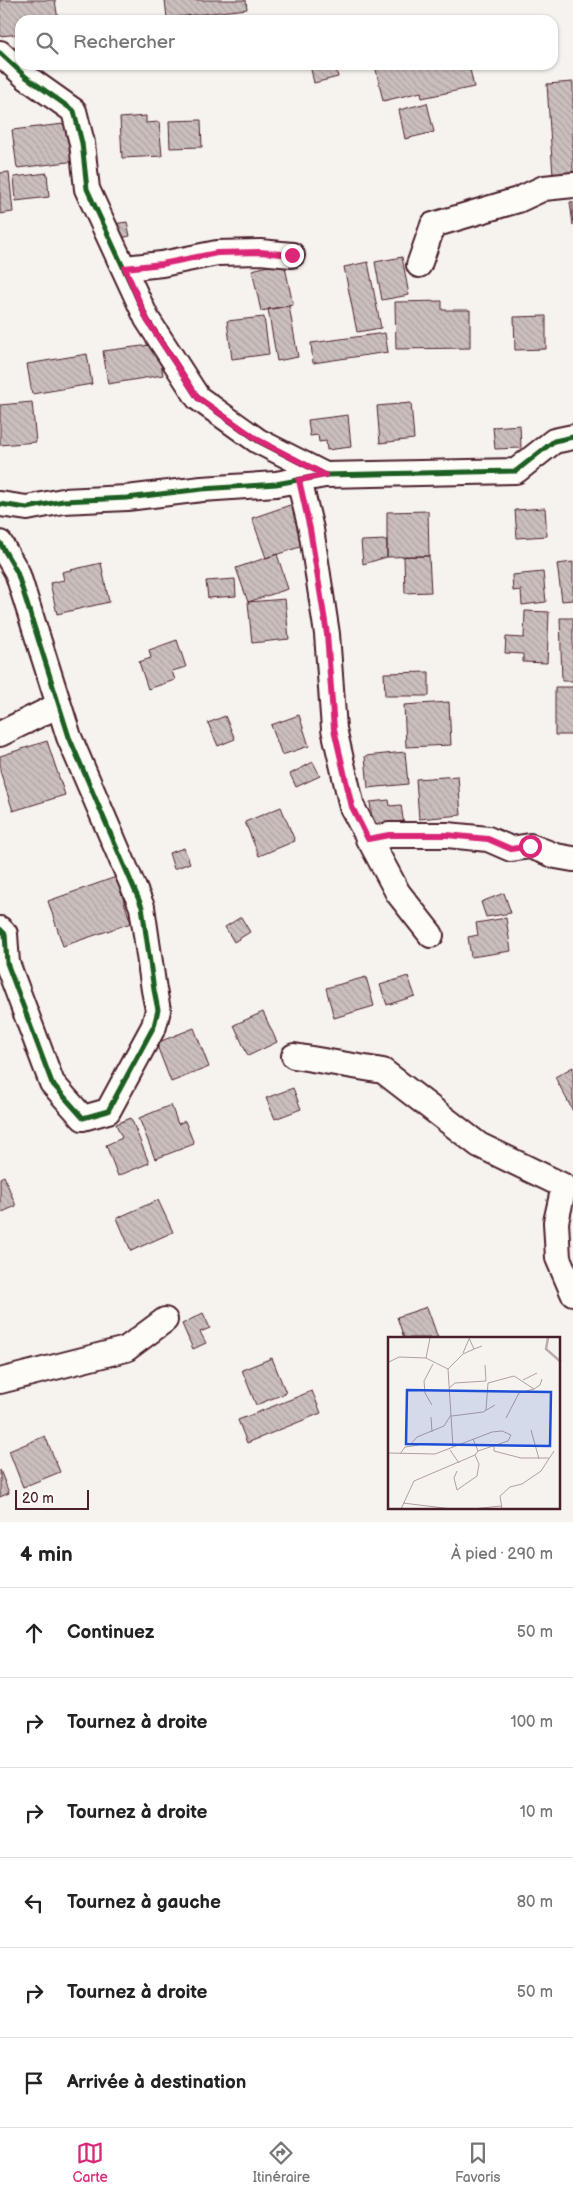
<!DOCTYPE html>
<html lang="fr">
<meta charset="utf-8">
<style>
:root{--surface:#fff;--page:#f6f6f6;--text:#222;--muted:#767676;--line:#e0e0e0;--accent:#db2777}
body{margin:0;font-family:"Balsamiq Sans",sans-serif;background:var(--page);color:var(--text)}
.scale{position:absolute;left:15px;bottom:12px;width:74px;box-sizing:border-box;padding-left:5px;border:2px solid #4a1f2b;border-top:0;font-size:14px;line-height:18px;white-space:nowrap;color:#4a1f2b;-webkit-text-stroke:4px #fdfcf7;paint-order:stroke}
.stop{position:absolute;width:15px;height:15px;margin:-11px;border:4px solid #db2777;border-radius:50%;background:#fff}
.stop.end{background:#db2777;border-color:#fff;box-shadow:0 1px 5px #0008}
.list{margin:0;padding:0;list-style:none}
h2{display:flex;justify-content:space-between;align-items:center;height:65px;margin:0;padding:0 20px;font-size:21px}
h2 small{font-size:16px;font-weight:400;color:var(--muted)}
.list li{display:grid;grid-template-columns:32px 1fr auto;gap:15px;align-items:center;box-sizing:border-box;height:90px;padding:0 20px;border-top:1px solid var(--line)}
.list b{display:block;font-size:19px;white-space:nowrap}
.list em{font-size:16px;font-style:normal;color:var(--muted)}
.icon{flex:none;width:28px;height:28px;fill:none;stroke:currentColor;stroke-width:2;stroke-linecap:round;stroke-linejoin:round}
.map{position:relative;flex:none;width:573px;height:1522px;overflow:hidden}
.search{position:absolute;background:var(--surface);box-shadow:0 1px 4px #0004;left:15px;right:15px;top:15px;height:55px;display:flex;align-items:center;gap:12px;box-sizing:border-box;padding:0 18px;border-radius:15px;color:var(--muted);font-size:19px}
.sheet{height:605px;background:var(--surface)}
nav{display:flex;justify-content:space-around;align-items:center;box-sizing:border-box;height:70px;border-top:1px solid var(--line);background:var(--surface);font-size:14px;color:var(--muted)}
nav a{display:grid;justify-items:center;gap:2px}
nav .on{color:var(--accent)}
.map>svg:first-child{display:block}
</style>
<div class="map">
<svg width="573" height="1522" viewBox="0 0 573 1522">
<defs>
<pattern id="building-back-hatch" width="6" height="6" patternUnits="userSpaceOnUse" patternTransform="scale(1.25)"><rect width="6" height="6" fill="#cbbfbe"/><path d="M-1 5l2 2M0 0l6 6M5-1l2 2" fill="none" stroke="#b0a4a3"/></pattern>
</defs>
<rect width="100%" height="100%" fill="#f6f3ef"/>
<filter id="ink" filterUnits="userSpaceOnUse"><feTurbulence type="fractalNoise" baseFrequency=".02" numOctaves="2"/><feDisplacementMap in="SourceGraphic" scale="10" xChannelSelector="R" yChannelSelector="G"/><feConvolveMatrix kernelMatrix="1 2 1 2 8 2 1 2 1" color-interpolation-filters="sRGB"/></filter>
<g filter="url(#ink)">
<path fill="url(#building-back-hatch)" stroke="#4a1f2b" d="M0 0H55L58 20H20V34L0 36Z
M165 0H246L247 9 167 18Z
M310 65H335L338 77 314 83Z
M375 65H469L474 87 422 98 421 92 383 101Z
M573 82V174L553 176 547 84Z
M427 103 434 132 405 139 399 110Z
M146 116V123L159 122 162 156 122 158 120 118Z
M201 120 202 147 170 148 169 121Z
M72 123 77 161 17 168 12 130Z
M9 172 13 212 0 214V173Z
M47 173 49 197 16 201 14 177Z
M570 202H573V225Z
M127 222 130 236 116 239 113 224Z
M402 257 409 295 382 300 375 262Z
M284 262 293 305 261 311 252 270Z
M368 262 381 328 357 332 344 267Z
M442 301V310H470V348L396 349 395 302Z
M289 306 298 357 277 361 268 309Z
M546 316V349L515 350 514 317Z
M264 317 269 354 232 359 227 321Z
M385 333 388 352 313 363 311 343Z
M158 344 163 375 108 384 103 351Z
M87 354 92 384 32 394 27 364Z
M32 402 36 442 0 445V405Z
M411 403 414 439 380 443 377 406Z
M348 415 351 447 327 450 326 441 319 442 318 435 310 436 308 420Z
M520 425 521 448 495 449 493 427Z
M296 503 309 544 266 558 252 518Z
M545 508 547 536 517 538 515 510Z
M428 511 429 556 387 557V512Z
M387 540V557L363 564 361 541Z
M277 554 288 589 248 602 236 568Z
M404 556H429L431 592 405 593Z
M573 562V600L562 601 557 564Z
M101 563 109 602 57 614 50 583 64 580 62 572Z
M543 572 546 602 522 605 521 590 513 591 512 575Z
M235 579 236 596 208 598 206 581Z
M285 599 289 639 252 643 248 602Z
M525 611 549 612 547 663 523 662V654L505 653 506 637 524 638Z
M560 618H573V681H562Z
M177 640 186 667 172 671 175 680 148 689 139 662 151 658 149 650Z
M429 672V696H385L384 673Z
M555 687H573V735H555Z
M449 702 451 745 406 747 404 705Z
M299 715 309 746 282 755 271 725Z
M225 716 235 739 218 746 208 723Z
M47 741 65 795 13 811 0 771V756Z
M405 752 408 784 368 788 365 756Z
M313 762 320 776 296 787 290 774Z
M458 776 461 815 419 819 416 779Z
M389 800 390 806 401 805 404 825 373 829 370 802Z
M281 807 295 841 259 856 245 822Z
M184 848 190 863 174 869 169 853Z
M116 877 131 923 63 946 48 901Z
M504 893 511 913 486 917 481 902Z
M241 917 250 932 234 942 225 927Z
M506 918 511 951 471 957 468 937 478 935 476 923Z
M408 976 415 996 387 1005 380 985Z
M366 977 374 1006 334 1018 326 988Z
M263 1012 277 1042 248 1056 234 1025Z
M194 1028 209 1067 171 1082 156 1043Z
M573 1067V1111L555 1077Z
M293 1088 301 1109 275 1119 266 1098Z
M171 1105 178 1124 185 1121 194 1144 155 1159 139 1118Z
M131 1118 149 1163 118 1176 106 1145 122 1138 116 1124Z
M4 1176 16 1206 0 1213V1178Z
M158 1200 173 1232 131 1251 117 1218Z
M427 1307 438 1338H404L397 1317Z
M203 1313 210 1328 200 1332 206 1343 193 1349 182 1324Z
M272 1358 286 1393 256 1405 242 1370Z
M312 1391 321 1413 247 1443 238 1420Z
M45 1436 60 1472 23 1487 9 1451Z
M0 1470 9 1493 0 1497Z"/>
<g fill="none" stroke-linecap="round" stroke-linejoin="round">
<g stroke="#4a1f2b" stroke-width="28">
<path id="minor" d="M0 53 26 77 74 111 82 143 87 189 147 319 198 398 258 441 325 475
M419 265 433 225 518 200 544 188 573 185
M125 268 162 264 217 253 260 252 292 255
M299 480 311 529 327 634 334 729 352 807 398 893 431 935
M0 504 27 508 63 501 127 498 202 489 276 484 325 475 516 471 554 441 573 437
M0 543 17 572 69 737 142 907 154 990 158 1010 154 1026 108 1111 83 1118 52 1083 7 963 5 934 0 929
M0 734 59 705
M368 839 389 835H447L488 839 511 849 530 846 556 856 573 859
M294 1056 383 1071 479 1145 564 1186 556 1222 558 1258 573 1293
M0 1381 126 1349 165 1320"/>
</g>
<use href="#minor" stroke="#fdfcf7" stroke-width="24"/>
<g stroke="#fdfcf7" stroke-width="8">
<path id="cycleway" d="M0 53 26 77 74 111 82 143 87 189 147 319 198 398 258 441 325 475
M0 504 27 508 63 501 127 498 202 489 276 484 325 475 516 471 554 441 573 437
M0 543 17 572 69 737 142 907 154 990 158 1010 154 1026 108 1111 83 1118 52 1083 7 963 5 934 0 929"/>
</g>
<use href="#cycleway" stroke="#1b5e20" stroke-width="5"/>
</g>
</g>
<g fill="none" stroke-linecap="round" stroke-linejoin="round" filter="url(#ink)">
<path stroke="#db2777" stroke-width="6" d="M292 255 260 252 217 253 162 264 125 268 147 320 198 398 258 440 325 475 299 480 310 529 327 634 334 729 352 807 368 839 389 835H447L488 839 511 849 530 846"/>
</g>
<g transform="translate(388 1337)">
<rect width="172" height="172" fill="#f6f3ef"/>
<path fill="none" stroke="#bbabac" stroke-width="2.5" d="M160 1 158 12 173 25"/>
<path fill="none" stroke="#b19ea1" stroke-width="1" d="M42 1 38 21 60 32M81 1 86 12 94 9M75 16 81 2M1 25 11 20 38 21M135 43 149 36M100 46 126 39 146 52 152 48 154 42M61 51 67 46 98 44 97 28M44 68 37 56 36 44 45 27M98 73 100 46M64 79 95 75 107 68M43 80 44 95M118 81 131 56 146 52M143 93 151 122M22 108 29 100 56 89 63 78M106 108V114L133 121H161M65 110 60 32 75 17 86 12M62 113 71 126M0 116 47 117 104 95 114 94 123 98 120 104 90 114M12 117 17 110 31 108M69 134 66 141 69 153 89 139 91 127 87 118M15 166 64 172M13 172 26 144 87 118 90 114 85 102M84 172 113 169M114 172 112 159 122 150 134 147 153 134 166 114"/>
<path fill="#1d4ed8" fill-opacity="0.15" stroke="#1d4ed8" stroke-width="2.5" d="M19 53 163 55 162 109 18 107Z"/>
<rect width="172" height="172" fill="none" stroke="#4a1f2b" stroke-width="2.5"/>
</g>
</svg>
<div class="scale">20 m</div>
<div class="stop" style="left:530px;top:846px"></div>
<div class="stop end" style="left:292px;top:255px"></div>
<div class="search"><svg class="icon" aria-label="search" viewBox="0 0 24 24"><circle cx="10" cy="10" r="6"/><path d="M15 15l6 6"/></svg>Rechercher</div>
</div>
<section class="sheet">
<h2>4 min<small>À pied · 290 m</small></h2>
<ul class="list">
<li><svg class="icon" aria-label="ahead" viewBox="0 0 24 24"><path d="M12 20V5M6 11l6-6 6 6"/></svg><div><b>Continuez</b></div><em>50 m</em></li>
<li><svg class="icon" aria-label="right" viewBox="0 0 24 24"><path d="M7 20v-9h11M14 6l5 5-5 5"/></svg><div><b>Tournez à droite</b></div><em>100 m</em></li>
<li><svg class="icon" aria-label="right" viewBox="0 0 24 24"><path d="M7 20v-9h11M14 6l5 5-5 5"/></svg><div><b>Tournez à droite</b></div><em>10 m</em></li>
<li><svg class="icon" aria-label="left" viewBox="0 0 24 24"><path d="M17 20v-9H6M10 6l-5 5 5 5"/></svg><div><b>Tournez à gauche</b></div><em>80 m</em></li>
<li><svg class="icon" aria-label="right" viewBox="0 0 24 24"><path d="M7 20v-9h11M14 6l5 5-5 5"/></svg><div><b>Tournez à droite</b></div><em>50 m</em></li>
<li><svg class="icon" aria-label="arrive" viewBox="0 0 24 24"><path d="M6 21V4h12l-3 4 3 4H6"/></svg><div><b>Arrivée à destination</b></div></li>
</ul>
</section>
<nav>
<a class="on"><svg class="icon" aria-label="map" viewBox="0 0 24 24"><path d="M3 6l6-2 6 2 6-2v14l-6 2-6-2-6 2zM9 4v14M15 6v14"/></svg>Carte</a>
<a><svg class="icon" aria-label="directions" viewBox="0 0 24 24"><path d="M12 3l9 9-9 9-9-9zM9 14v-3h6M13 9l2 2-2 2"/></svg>Itinéraire</a>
<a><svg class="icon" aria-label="saved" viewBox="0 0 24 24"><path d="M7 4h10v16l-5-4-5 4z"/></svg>Favoris</a>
</nav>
